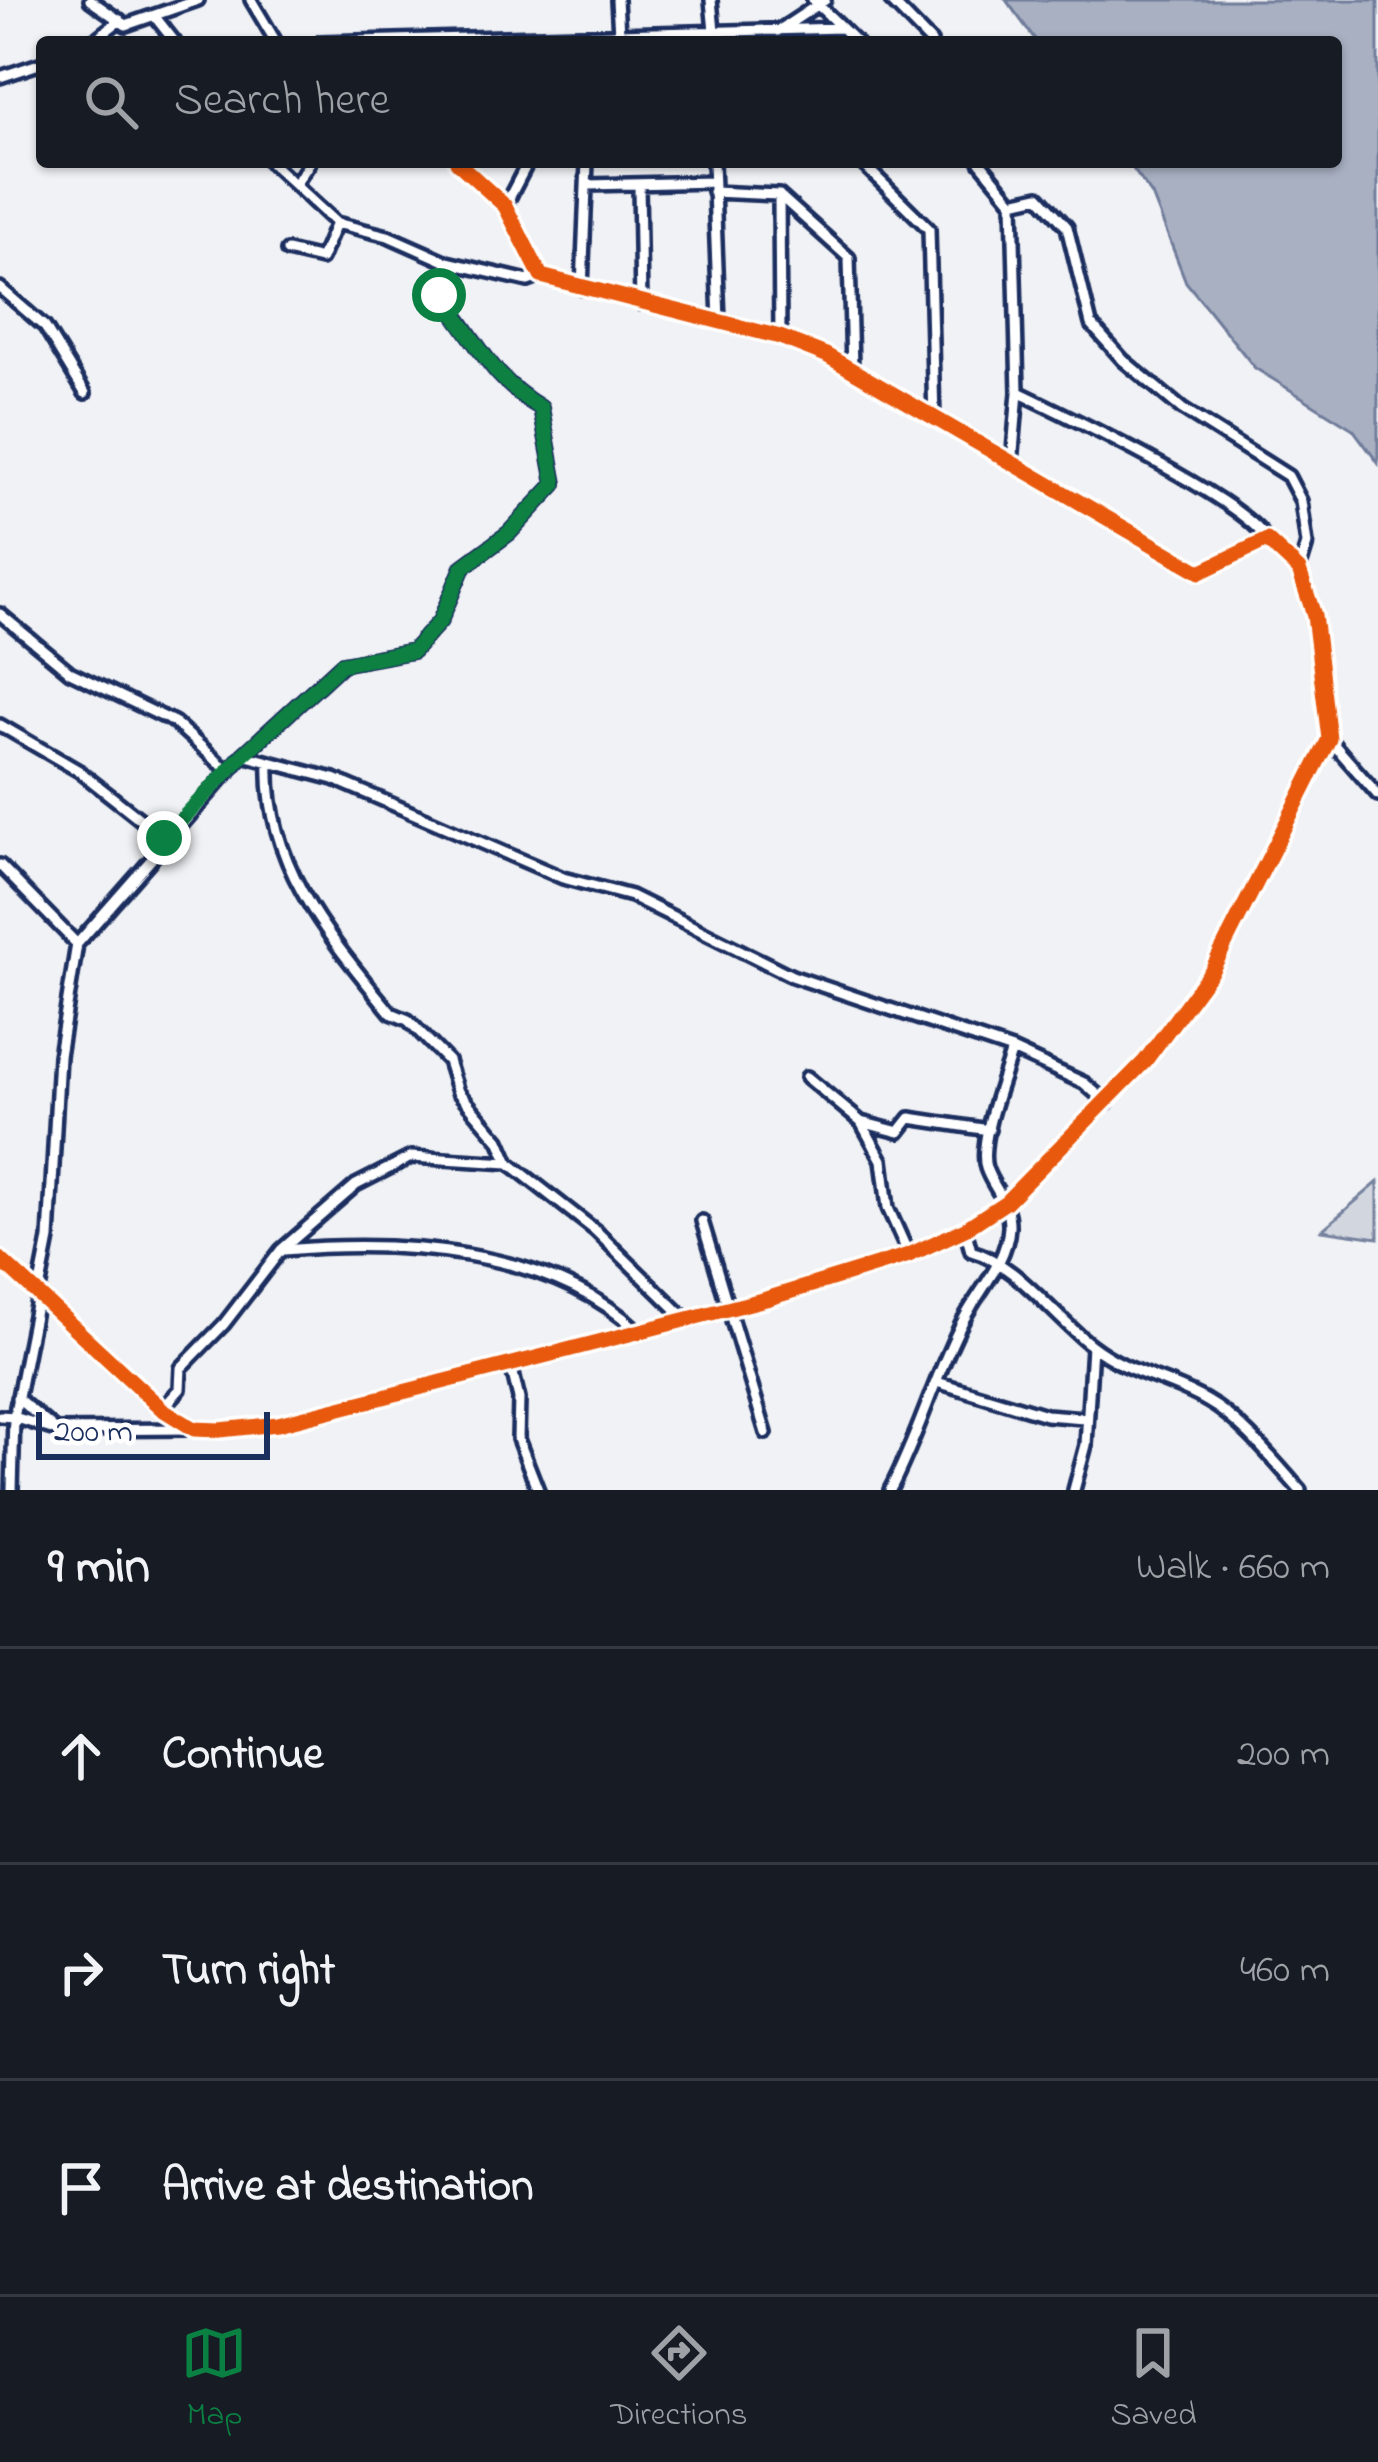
<!DOCTYPE html>
<meta charset="utf-8">
<style>
:root{--surface:#171b24;--page:#242831;--text:#f1f3f6;--muted:#9ea1a6;--line:#363941;--accent:#0b8043}
body{margin:0;font-family:"Indie Flower",sans-serif;background:var(--page);color:var(--text)}
.scale{position:absolute;left:36px;bottom:30px;width:234px;box-sizing:border-box;padding-left:12px;border:6px solid #1b2f5e;border-top:0;font-size:33px;line-height:42px;white-space:nowrap;color:#1b2f5e;-webkit-text-stroke:9px #fff;paint-order:stroke}
.stop{position:absolute;width:36px;height:36px;margin:-27px;border:9px solid #0b8043;border-radius:50%;background:#fff}
.stop.end{background:#0b8043;border-color:#fff;box-shadow:0 3px 12px #0008}
.list{margin:0;padding:0;list-style:none}
h2{display:flex;justify-content:space-between;align-items:center;height:156px;margin:0;padding:0 48px;font-size:51px}
h2 small{font-size:39px;font-weight:400;color:var(--muted)}
.list li{display:grid;grid-template-columns:78px 1fr auto;gap:36px;align-items:center;box-sizing:border-box;height:216px;padding:0 48px;border-top:3px solid var(--line)}
.list b{display:block;font-size:45px;white-space:nowrap}
.list em{font-size:39px;font-style:normal;color:var(--muted)}
.icon{flex:none;width:66px;height:66px;fill:none;stroke:currentColor;stroke-width:2;stroke-linecap:round;stroke-linejoin:round}
.map{position:relative;flex:none;width:1378px;height:1490px;overflow:hidden}
.search{position:absolute;background:var(--surface);box-shadow:0 3px 9px #0004;left:36px;right:36px;top:36px;height:132px;display:flex;align-items:center;gap:30px;box-sizing:border-box;padding:0 42px;border-radius:12px;color:var(--muted);font-size:45px}
.sheet{height:804px;background:var(--surface)}
nav{display:flex;justify-content:space-around;align-items:center;box-sizing:border-box;height:168px;border-top:3px solid var(--line);background:var(--surface);font-size:33px;color:var(--muted)}
nav a{display:grid;justify-items:center;gap:6px}
nav .on{color:var(--accent)}
.map>svg:first-child{display:block}
</style>
<div class="map">
<svg width="1378" height="1490" viewBox="0 0 1378 1490">
<rect width="100%" height="100%" fill="#f1f2f5"/>
<filter id="ink" filterUnits="userSpaceOnUse"><feTurbulence type="fractalNoise" baseFrequency=".00833" numOctaves="2"/><feDisplacementMap in="SourceGraphic" scale="24" xChannelSelector="R" yChannelSelector="G"/><feConvolveMatrix kernelMatrix="1 2 1 2 8 2 1 2 1" color-interpolation-filters="sRGB"/></filter>
<g filter="url(#ink)">
<path fill="#d2d6df" stroke="#76829e" stroke-width="3" d="M1378 1182V1238L1322 1230Z"/>
<path fill="#a8b0c2" stroke="#707c9a" stroke-width="3" d="M1006 0H1378V463L1353 429 1255 368 1186 282 1152 195 1128 162H1336V42H1037Z"/>
<g fill="none" stroke-linecap="round" stroke-linejoin="round">
<g stroke="#1b2f5e" stroke-width="18">
<path id="minor" d="M90 0 126 25 198 0
M251 0 276 42
M617 0 619 34
M711 0 715 42
M813 0 842 28
M890 0 931 42
M156 18 175 42
M778 31 825 0
M92 42 120 20
M321 42 842 28 856 42
M0 77 42 63
M270 162 336 223 388 236 447 262 528 281 541 276
M713 162 719 321
M861 162 929 229 934 419
M980 162 1013 202 1018 392C1068 416 1244 500 1267 540
M295 185 310 162
M588 185 713 182
M639 185 641 304
M713 192 779 195 780 337
M779 195 849 258 852 368
M1013 202 1039 196 1067 227 1091 324 1123 360 1182 409 1288 476 1301 501 1307 544 1299 570
M505 206 528 162
M287 251 321 259 336 223
M0 288 45 327 85 393
M582 289 587 162
M1012 463 1018 392
M0 614 70 672 174 722 229 772
M0 725 79 771 164 838
M1329 739 1378 795
M243 755 334 779 563 878 631 896 792 976 1012 1050 1084 1083 1107 1103
M269 762C265 864 329 937 391 1013L408 1020 448 1061 458 1092 499 1140 509 1163
M0 865 77 944
M807 1077 861 1122 882 1160 888 1208 909 1255
M861 1122 899 1132 910 1118 989 1130
M702 1221 766 1433
M965 1229 971 1251C1016 1263 1052 1315 1091 1345 1130 1375 1168 1378 1207 1401 1241 1420 1274 1461 1300 1490
M284 1250C398 1240 549 1248 637 1330
M0 1259 162 1409 194 1429 220 1430 278 1424 766 1299 909 1255 965 1229 1006 1202 1145 1061 1212 970 1329 739 1314 615 1299 570 1267 540 1200 572 826 355 780 337 541 276 505 206 457 162
M511 1365 519 1399 518 1439 538 1490
M940 1383 1046 1415 1084 1418
M17 1398 54 1429
M162 1409 180 1389 181 1368 224 1324 281 1250 356 1185 411 1157 509 1163 596 1231 684 1317
M0 1416 14 1417 49 1239 59 1056 77 944 243 755 342 664 413 651 440 621 463 567 509 533 555 484 541 408C487 376 478 339 439 294L447 262
M12 1490 14 1417 55 1430 191 1429
M890 1490C919 1435 935 1374 964 1319 979 1290 1007 1262 1009 1227 1010 1201 993 1189 986 1168 978 1141 1004 1077 1012 1050
M1074 1490 1086 1445 1092 1346"/>
</g>
<use href="#minor" stroke="#fff" stroke-width="9"/>
<g stroke="#fff" stroke-width="22">
<path id="cycleway" d="M0 1259 162 1409 194 1429 220 1430 278 1424 766 1299 909 1255 965 1229 1006 1202 1145 1061 1212 970 1329 739 1314 615 1299 570 1267 540 1200 572 826 355 780 337 541 276 505 206 457 162"/>
</g>
<use href="#cycleway" stroke="#e8590c" stroke-width="15"/>
</g>
</g>
<g fill="none" stroke-linecap="round" stroke-linejoin="round" filter="url(#ink)">
<path stroke="#0b8043" stroke-width="15" d="M164 838 243 755 342 664 413 651 440 621 463 567 509 533 555 484 541 408C487 376 478 339 439 295"/>
</g>
</svg>
<div class="scale">200 m</div>
<div class="stop" style="left:439px;top:295px"></div>
<div class="stop end" style="left:164px;top:838px"></div>
<div class="search"><svg class="icon" aria-label="search" viewBox="0 0 24 24"><circle cx="10" cy="10" r="6"/><path d="M15 15l6 6"/></svg>Search here</div>
</div>
<section class="sheet">
<h2>9 min<small>Walk · 660 m</small></h2>
<ul class="list">
<li><svg class="icon" aria-label="ahead" viewBox="0 0 24 24"><path d="M12 20V5M6 11l6-6 6 6"/></svg><div><b>Continue</b></div><em>200 m</em></li>
<li><svg class="icon" aria-label="right" viewBox="0 0 24 24"><path d="M7 20v-9h11M14 6l5 5-5 5"/></svg><div><b>Turn right</b></div><em>460 m</em></li>
<li><svg class="icon" aria-label="arrive" viewBox="0 0 24 24"><path d="M6 21V4h12l-3 4 3 4H6"/></svg><div><b>Arrive at destination</b></div></li>
</ul>
</section>
<nav>
<a class="on"><svg class="icon" aria-label="map" viewBox="0 0 24 24"><path d="M3 6l6-2 6 2 6-2v14l-6 2-6-2-6 2zM9 4v14M15 6v14"/></svg>Map</a>
<a><svg class="icon" aria-label="directions" viewBox="0 0 24 24"><path d="M12 3l9 9-9 9-9-9zM9 14v-3h6M13 9l2 2-2 2"/></svg>Directions</a>
<a><svg class="icon" aria-label="saved" viewBox="0 0 24 24"><path d="M7 4h10v16l-5-4-5 4z"/></svg>Saved</a>
</nav>
